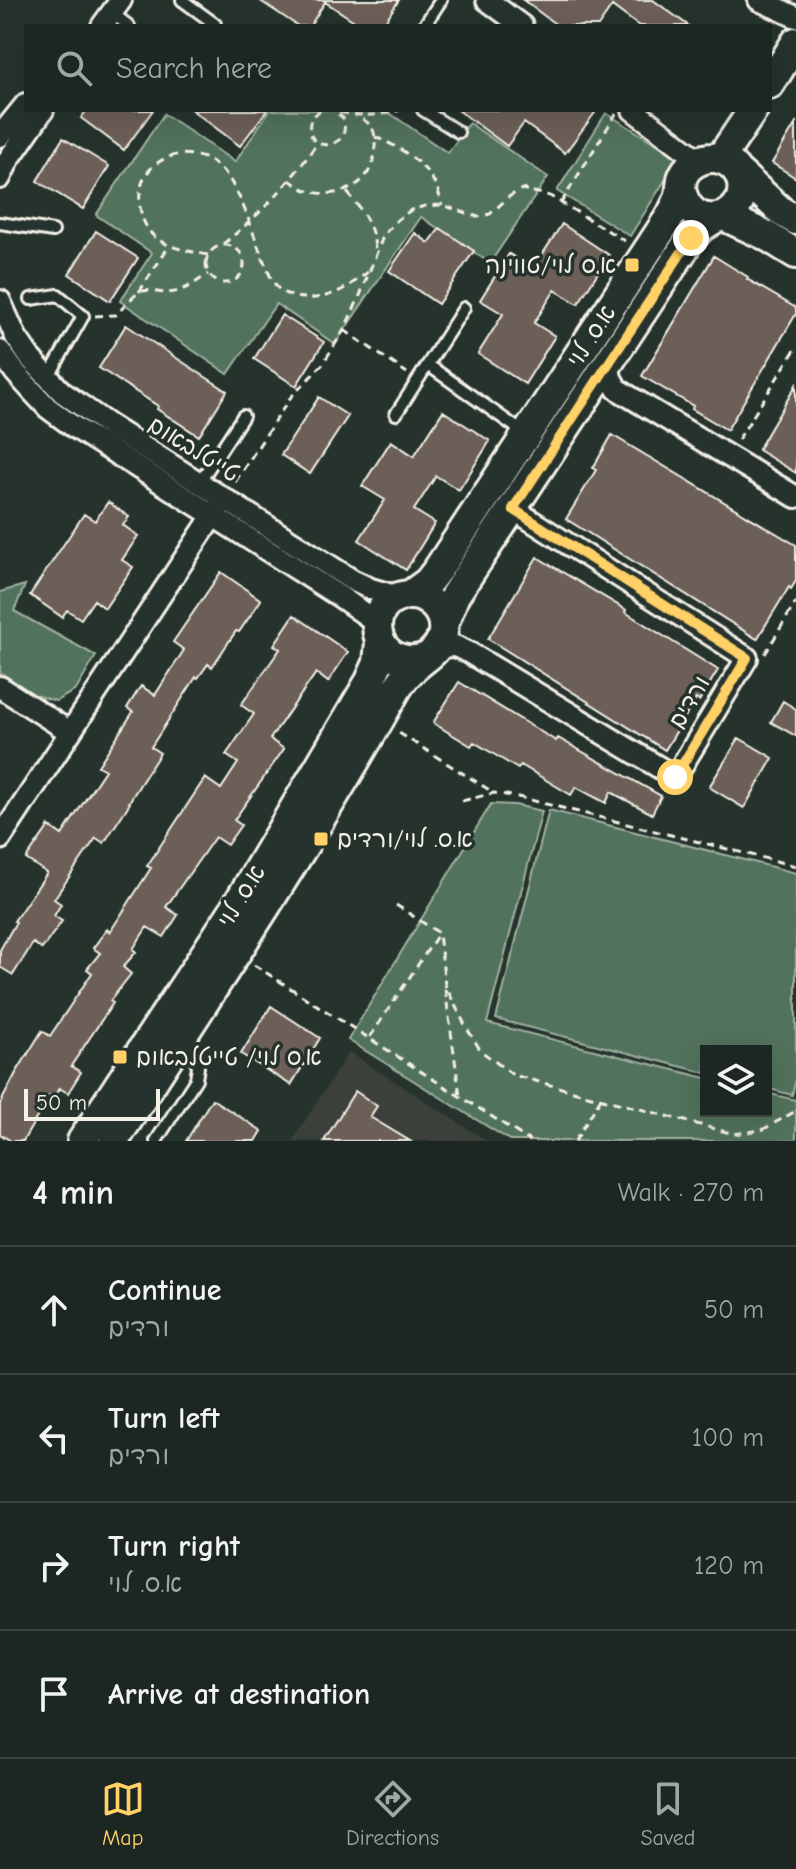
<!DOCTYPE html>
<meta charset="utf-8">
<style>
:root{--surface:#1c2622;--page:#29322f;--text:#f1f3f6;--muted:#a0a5a5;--line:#3a4340;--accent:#ffd166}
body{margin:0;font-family:"Comic Neue","Playpen Sans Hebrew",sans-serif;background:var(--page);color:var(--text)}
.controls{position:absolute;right:24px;bottom:24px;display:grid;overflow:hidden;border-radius:0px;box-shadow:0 8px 32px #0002}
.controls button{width:72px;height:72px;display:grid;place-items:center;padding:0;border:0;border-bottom:2px solid var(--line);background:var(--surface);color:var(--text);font:40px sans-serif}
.scale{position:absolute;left:24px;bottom:20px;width:136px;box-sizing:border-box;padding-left:8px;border:4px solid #f4f1e8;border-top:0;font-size:22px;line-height:28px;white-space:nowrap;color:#f4f1e8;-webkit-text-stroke:6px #26332d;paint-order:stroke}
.stop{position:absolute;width:24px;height:24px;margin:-18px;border:6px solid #ffd166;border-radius:50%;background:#fff}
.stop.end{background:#ffd166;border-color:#fff;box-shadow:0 2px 8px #0008}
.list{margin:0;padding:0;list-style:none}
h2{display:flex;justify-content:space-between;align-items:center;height:104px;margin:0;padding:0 32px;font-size:34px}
h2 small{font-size:26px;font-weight:400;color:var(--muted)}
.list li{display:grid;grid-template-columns:52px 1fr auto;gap:24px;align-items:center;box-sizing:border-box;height:128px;padding:0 32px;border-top:2px solid var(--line)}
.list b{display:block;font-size:30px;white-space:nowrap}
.list p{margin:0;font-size:26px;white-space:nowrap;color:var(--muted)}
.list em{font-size:26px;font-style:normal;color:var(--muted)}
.icon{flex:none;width:44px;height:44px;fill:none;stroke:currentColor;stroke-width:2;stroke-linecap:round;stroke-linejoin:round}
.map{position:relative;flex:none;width:796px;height:1141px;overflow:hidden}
.search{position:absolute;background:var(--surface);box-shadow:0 8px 32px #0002;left:24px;right:24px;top:24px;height:88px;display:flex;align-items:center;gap:20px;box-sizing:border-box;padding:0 28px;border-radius:0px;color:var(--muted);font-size:30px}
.sheet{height:616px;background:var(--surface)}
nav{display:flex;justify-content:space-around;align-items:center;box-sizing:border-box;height:112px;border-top:2px solid var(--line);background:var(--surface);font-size:22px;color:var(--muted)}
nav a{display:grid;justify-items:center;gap:4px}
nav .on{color:var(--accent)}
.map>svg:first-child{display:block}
</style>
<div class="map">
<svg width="796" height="1141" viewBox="0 0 796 1141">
<rect width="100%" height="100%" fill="#26332d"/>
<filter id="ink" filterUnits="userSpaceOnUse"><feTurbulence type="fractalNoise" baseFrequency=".0125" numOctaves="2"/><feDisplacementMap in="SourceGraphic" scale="16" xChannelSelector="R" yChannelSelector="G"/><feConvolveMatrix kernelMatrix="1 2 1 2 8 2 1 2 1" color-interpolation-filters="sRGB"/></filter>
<g filter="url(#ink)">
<path fill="#3b403a" d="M349 1052 487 1141H292Z"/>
<path fill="#51725c" stroke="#a2b2a2" stroke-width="2" d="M270 110H385L448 153 469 123 548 177 490 263 421 217 335 344 276 304 228 374 120 301 152 253 96 215 164 114 235 162Z
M606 113 679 158 630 236 557 191Z
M25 585 14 611 96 656 76 690 56 701 35 695 0 672V592Z
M491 804 515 805 542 811 487 1023 706 1078V1111H766V1093L796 1100V1141H511L348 1040Z
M549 810 796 873V1079L792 1095 766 1088V1051H706V1073L496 1019Z"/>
<path fill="#6c5f59" stroke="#f4f1e8" stroke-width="2" d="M259 0H399L382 26H362L325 2 310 26H298Z
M523 0H653L689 26H639L612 6 598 26H558Z
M87 110H153L124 150 81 118Z
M192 110H267L240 146Z
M458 110H597L565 153 524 123 507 146Z
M796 123V178L772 163Z
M63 138 109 166 83 209 37 181Z
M562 224 609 255 578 304 555 290 534 323 555 336 525 384 478 354 503 314 480 300 509 254 533 269Z
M440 228 474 251 438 304 389 271 415 233 429 243Z
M96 231 138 258 110 301 69 274Z
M714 256 748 277 747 279 796 308V314L727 430 692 409 693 406 642 376Z
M282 315 324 342 296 386 254 359Z
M126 325 227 391 199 436 157 409 158 406 99 368Z
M796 385V473L758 450Z
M319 397 348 416 310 474 281 455Z
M443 411 490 441 459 490 436 476 414 510 435 523 406 570 359 540 385 500 362 486 391 441 414 456Z
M612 435 796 545V581L791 589 789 587 757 639 566 519 596 470 593 468Z
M108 502 129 517 123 525 138 536 122 560 133 567 105 608 94 600 81 619 67 610 62 617 30 595 84 514 95 521Z
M537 557 626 610 625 612 718 670 699 701 696 699 665 750 488 639Z
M221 572 261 600 239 632 236 631 212 667 208 664 198 678 196 677 151 747 160 753 129 802 130 803 104 843 96 838 54 899 61 904 54 916 62 921 42 949 33 943 13 975 0 967V950L16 922 14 921 47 873 26 859 49 826 62 835 105 770 98 766 133 712 127 708 141 686 155 695 184 650 173 642Z
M294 615 348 652 328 682 316 673 270 739 284 749 234 820 241 825 227 845 215 837 166 907 178 915 164 937 147 927 133 949 136 952 123 967 131 974 110 1001 113 1003 71 1066 81 1072 68 1093 59 1088 54 1097 50 1095 23 1141H11L0 1134V1104L16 1073 42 1031 50 1036 92 973 87 969 100 953 93 948 107 929 110 932 151 868 147 866 205 778 221 789 238 763 226 755 254 714 241 705 280 649 274 645Z
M459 682 556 741 558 738 661 796 652 814 611 792 606 803 576 787 571 795 521 765 518 769 474 742 471 746 433 723Z
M783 701 796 709V736L771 722Z
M739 738 773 758 744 808 709 787Z
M271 1006 320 1038 291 1085 241 1054Z
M355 1091 377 1106 370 1117 410 1141H324Z
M212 1099 262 1131 256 1141H186Z"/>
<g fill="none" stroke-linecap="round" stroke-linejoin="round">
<g stroke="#f4f1e8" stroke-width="16">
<path id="lane" d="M182 0 215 24
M112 13 129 26
M424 26 441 0
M423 110 458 132
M0 223 53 231
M31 299 58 295 83 316 48 378
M428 365 524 433
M396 414 464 308
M199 483 243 416
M156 1141 196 1079 198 1067 189 1037"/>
</g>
<g stroke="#f4f1e8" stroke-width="26">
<path id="street" d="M487 0 522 26
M759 0 796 17
M102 26 121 0
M633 110 699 160
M0 136 26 104
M0 178 9 159 43 110
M0 301 16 337 31 359 62 392 110 426 352 580 371 589 399 597
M0 351 15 372 33 392 48 408 71 425 342 598 369 617 377 631
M608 364 611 378 617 389 796 497
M438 647 455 646 468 652 675 777 747 658 513 509
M0 687 70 732
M0 839 220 505"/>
</g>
<g stroke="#f4f1e8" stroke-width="34">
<path id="secondary" d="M770 84 796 42
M720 159 753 110
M738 172 782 212 796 220
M724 216 765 235 796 254
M410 595 428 582 438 569 671 215C674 209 677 204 679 198 681 192 681 185 682 179 687 163 706 154 723 160 732 163 740 172 742 183 748 221 690 236 681 189
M443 625 455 595 691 238 701 227 714 219
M82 1141 234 910 370 681 378 663 380 642
M114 1141C210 993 308 846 395 692 400 683 406 675 414 668 424 658 438 652 442 637 449 612 424 588 399 597 358 611 379 675 427 657"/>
</g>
<path stroke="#f4f1e8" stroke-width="3" stroke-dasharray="8 6" stroke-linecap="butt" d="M320 110 311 119C300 154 354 153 343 118L333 110
M340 112C360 117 380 116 400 110
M375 137C398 146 425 162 436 186 439 192 440 199 442 205
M290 180C319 206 373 194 375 150 375 142 376 133 371 126 368 122 361 118 356 116
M347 192C362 210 375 228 375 252
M561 203 616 114
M223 244C260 215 291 182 317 143
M206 264a19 19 0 1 1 38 0a19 19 0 1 1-38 0Z
M208 255C190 251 171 249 156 238 138 224 134 190 148 172 169 145 209 151 227 176 243 198 251 228 261 254 266 265 271 283 281 291 287 295 297 298 304 298 330 300 349 287 369 271
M139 292 169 246
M95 316 116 315C123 308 131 297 140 292 148 288 157 293 166 293 182 293 195 283 208 274
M344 330 407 373
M738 440 796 348
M235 482 290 398 322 365 344 330 359 298 384 234 397 220 411 210 425 206 442 205 478 217 490 214 510 196 522 189 550 196 625 241
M765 654 796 602
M399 733 494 793
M462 801 494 793 518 797 796 866
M396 905 439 933 445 985 466 1027 481 1051 513 1075 734 1134 762 1130 796 1111
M254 965 530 1141
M445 989 460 1096
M370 1037 439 933
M575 1141 601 1098"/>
<use href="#lane" stroke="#26332d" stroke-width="10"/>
<use href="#street" stroke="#26332d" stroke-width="20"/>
<use href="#secondary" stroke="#26332d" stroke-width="28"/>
</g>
</g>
<g fill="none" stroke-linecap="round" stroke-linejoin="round" filter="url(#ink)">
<path stroke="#ffd166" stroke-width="10" d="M675 777 747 658 513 509 691 238"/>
</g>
<g fill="#ffd166" stroke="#26332d" stroke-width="3">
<rect x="624" y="257" width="16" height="16" rx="4"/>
<rect x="313" y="831" width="16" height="16" rx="4"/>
<rect x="112" y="1049" width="16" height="16" rx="4"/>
</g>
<g text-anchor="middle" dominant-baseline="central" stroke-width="7" stroke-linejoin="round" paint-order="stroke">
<g font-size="24" fill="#f4f1e8" stroke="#26332d" text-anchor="start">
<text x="616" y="265" text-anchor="end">א.ס לוי/טווינה</text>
<text x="337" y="839">א.ס. לוי/ורדים</text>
<text x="136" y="1057">א.ס לוי/ טייטלבאום</text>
</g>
<g font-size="24" fill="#f4f1e8" stroke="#26332d">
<text transform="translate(591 336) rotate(-57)">א.ס. לוי</text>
<text transform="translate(194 449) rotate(32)">טייטלבאום</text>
<text transform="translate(689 702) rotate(-59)">ורדים</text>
<text transform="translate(241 896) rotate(-58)">א.ס. לוי</text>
</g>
</g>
</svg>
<div class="controls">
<button><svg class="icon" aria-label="layers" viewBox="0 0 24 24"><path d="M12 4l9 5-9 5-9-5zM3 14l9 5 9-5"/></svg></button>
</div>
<div class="scale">50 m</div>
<div class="stop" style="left:675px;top:777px"></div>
<div class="stop end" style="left:691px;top:238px"></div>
<div class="search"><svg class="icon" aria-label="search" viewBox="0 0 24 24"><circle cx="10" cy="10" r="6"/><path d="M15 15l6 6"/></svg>Search here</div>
</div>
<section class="sheet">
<h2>4 min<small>Walk · 270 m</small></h2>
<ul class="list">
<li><svg class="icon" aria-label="ahead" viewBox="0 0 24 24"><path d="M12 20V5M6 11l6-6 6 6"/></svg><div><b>Continue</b><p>ורדים</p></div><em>50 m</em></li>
<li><svg class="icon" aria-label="left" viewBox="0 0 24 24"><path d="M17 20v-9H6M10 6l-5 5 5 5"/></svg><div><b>Turn left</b><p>ורדים</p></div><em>100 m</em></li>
<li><svg class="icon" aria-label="right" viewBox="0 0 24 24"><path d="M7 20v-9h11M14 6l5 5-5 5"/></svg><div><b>Turn right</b><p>א.ס. לוי</p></div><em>120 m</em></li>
<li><svg class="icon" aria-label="arrive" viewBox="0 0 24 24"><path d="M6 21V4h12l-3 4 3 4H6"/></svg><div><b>Arrive at destination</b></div></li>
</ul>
</section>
<nav>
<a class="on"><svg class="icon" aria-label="map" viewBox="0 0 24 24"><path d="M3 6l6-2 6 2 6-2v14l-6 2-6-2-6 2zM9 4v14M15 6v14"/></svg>Map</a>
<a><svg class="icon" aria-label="directions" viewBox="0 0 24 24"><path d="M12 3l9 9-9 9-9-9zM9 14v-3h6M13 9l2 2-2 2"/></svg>Directions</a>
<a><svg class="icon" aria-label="saved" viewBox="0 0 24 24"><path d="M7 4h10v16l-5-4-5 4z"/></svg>Saved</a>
</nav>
